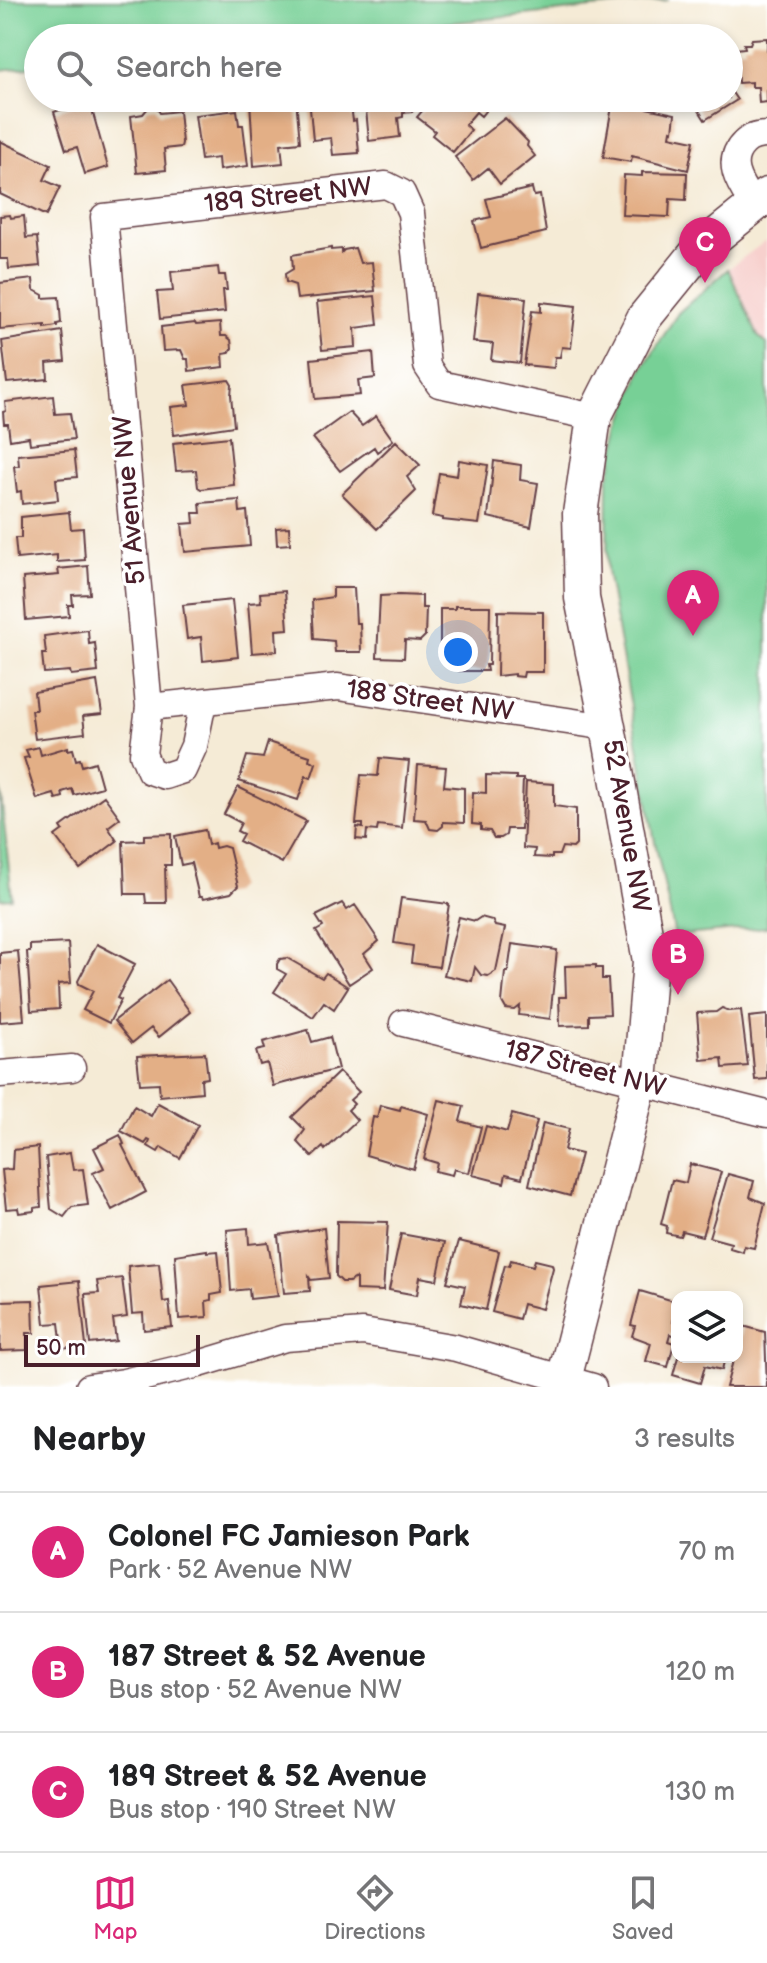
<!DOCTYPE html>
<meta charset="utf-8">
<style>
:root{--surface:#fff;--page:#f6f6f6;--text:#202124;--muted:#757577;--line:#e0e0e0;--accent:#db2777}
body{margin:0;font-family:"Balsamiq Sans",sans-serif;background:var(--page);color:var(--text)}
.controls{position:absolute;right:24px;bottom:24px;display:grid;overflow:hidden;border-radius:16px;box-shadow:0 4px 12px #0003}
.controls button{width:72px;height:72px;display:grid;place-items:center;padding:0;border:0;border-bottom:2px solid var(--line);background:var(--surface);color:var(--text);font:40px sans-serif}
.scale{position:absolute;left:24px;bottom:20px;width:176px;box-sizing:border-box;padding-left:8px;border:4px solid #4a1f2b;border-top:0;font-size:22px;line-height:28px;white-space:nowrap;color:#4a1f2b;-webkit-text-stroke:6px #fff;paint-order:stroke}
.you{position:absolute;left:458px;top:652px;width:28px;height:28px;margin:-20px;border:6px solid #fff;border-radius:50%;background:#1a73e8;box-shadow:0 0 0 12px #1a73e833}
.badge{display:grid;place-items:center;width:52px;height:52px;border-radius:50%;background:var(--accent);color:#fff;font-size:26px;font-weight:700}
.pin{position:absolute;translate:-50% -66px;filter:drop-shadow(0 2px 4px #0008)}
.pin::after{content:'';position:absolute;top:42px;width:28px;height:24px;background:inherit;clip-path:polygon(0 0,100% 0,50% 100%)}
.list{margin:0;padding:0;list-style:none}
h2{display:flex;justify-content:space-between;align-items:center;height:104px;margin:0;padding:0 32px;font-size:34px}
h2 small{font-size:26px;font-weight:400;color:var(--muted)}
.list li{display:grid;grid-template-columns:52px 1fr auto;gap:24px;align-items:center;box-sizing:border-box;height:120px;padding:0 32px;border-top:2px solid var(--line)}
.list b{display:block;font-size:30px;white-space:nowrap}
.list p{margin:0;font-size:26px;white-space:nowrap;color:var(--muted)}
.list em{font-size:26px;font-style:normal;color:var(--muted)}
.icon{flex:none;width:44px;height:44px;fill:none;stroke:currentColor;stroke-width:2;stroke-linecap:round;stroke-linejoin:round}
.map{position:relative;flex:none;width:767px;height:1387px;overflow:hidden}
.search{position:absolute;background:var(--surface);box-shadow:0 4px 12px #0003;left:24px;right:24px;top:24px;height:88px;display:flex;align-items:center;gap:20px;box-sizing:border-box;padding:0 28px;border-radius:44px;color:var(--muted);font-size:30px}
.sheet{height:464px;background:var(--surface)}
nav{display:flex;justify-content:space-around;align-items:center;box-sizing:border-box;height:112px;border-top:2px solid var(--line);background:var(--surface);font-size:22px;color:var(--muted)}
nav a{display:grid;justify-items:center;gap:4px}
nav .on{color:var(--accent)}
.map>svg:first-child{display:block}
</style>
<div class="map">
<svg width="767" height="1387" viewBox="0 0 767 1387">
<rect width="100%" height="100%" fill="#fff"/>
<filter id="ink" filterUnits="userSpaceOnUse"><feTurbulence type="fractalNoise" baseFrequency=".0125" numOctaves="2"/><feDisplacementMap in="SourceGraphic" scale="16" xChannelSelector="R" yChannelSelector="G"/><feConvolveMatrix kernelMatrix="1 2 1 2 8 2 1 2 1" color-interpolation-filters="sRGB"/></filter>
<filter id="wash" filterUnits="userSpaceOnUse"><feTurbulence type="fractalNoise" baseFrequency=".006" numOctaves="4" result="noise"/><feDisplacementMap in="SourceGraphic" scale="32" xChannelSelector="R" yChannelSelector="G"/><feGaussianBlur stdDeviation="1.8" result="paint"/><feColorMatrix in="noise" values="0 0 0 0 0 0 0 0 0 0 0 0 0 0 0 0 0 1.4 0 .05"/><feComposite in="paint" operator="in"/></filter>
<g filter="url(#wash)">
<rect width="100%" height="100%" fill="#f5ebd6"/>
<path fill="#f7d0cd" d="M767 240V344L758 336 728 269Z"/>
<path fill="#77d096" stroke="#607860" stroke-width="2" d="M0 0H669L303 38H38V66L0 70Z
M728 269 758 336 767 344V927L675 936 654 837 607 571 608 481 621 426 641 371 678 313Z
M0 786 12 898 0 899Z"/>
<g id="blocks">
<path fill="#e3af86" d="M767 38V102L759 103 758 87H752V82L738 83 736 49 745 48 744 44H750L752 39Z
M729 88 737 100 705 120 691 98H729Z
M283 98 296 99 300 142 281 144 283 163 254 166 250 101Z
M309 98H350L353 121 356 120 359 153 333 155 331 138 313 140Z
M375 98H415L416 107 412 112 403 113V117L398 118 400 137 369 141 366 109 376 108Z
M433 98H488L485 102 489 106 481 116 476 112 465 125 471 130 453 152 432 135 435 131 417 117Z
M89 99 108 167 85 174 77 147 66 150 54 112Z
M613 101 675 114 673 131 671 130 670 136 694 141 688 170 632 156 631 162 603 157Z
M156 107 160 113 179 111 182 143 181 147 164 149 166 170 137 173 131 116 143 114 148 108Z
M237 110 239 125H243L248 166 219 170 218 158 201 160 195 115Z
M505 118 528 142 527 146 535 156 500 184 488 168 473 180 455 157Z
M0 141 51 165 44 180 60 187 46 216 0 194Z
M642 172 687 173 686 200 670 199 669 217 622 215 624 175 642 176Z
M532 188 534 196 540 195 546 232 481 248 474 221 491 217 486 199Z
M10 215 11 218 24 216 26 238 37 237 40 266 9 269 8 259H0V216Z
M331 248V250L342 249V252L344 250 355 248 360 263 372 262 375 291 297 299 295 285 286 282 285 274 293 269 292 255Z
M218 267 219 275H225L227 290H223L225 312 160 319 157 292 173 291 171 272Z
M33 279 34 290 43 295V298L59 297 61 323 57 324V326L45 328V325L0 329V283Z
M478 293 526 298 520 363 491 360 493 344 473 342Z
M375 296 378 325 355 328 356 347 322 350 317 302Z
M541 302 576 306 571 348 562 347 560 357H555L554 368 524 365 532 311 541 312Z
M195 323 196 325 220 323 221 336H226L231 340 232 348 229 353 223 354 224 367 189 371 188 359H185L181 350 163 351 161 327Z
M62 331 65 361 47 363 48 379 7 383 2 341Z
M373 352 375 378 358 380 360 395 315 399 311 359Z
M229 380 232 385 231 395 234 426 174 435 171 407 189 405 186 385Z
M53 396 55 414 70 413 74 439 30 444 29 437 10 440 8 424H4L3 412 6 411 5 402Z
M349 412 362 426 376 416 393 440 377 452 374 447 340 471 313 438Z
M229 437 234 485 201 489 198 487 196 470 176 471 173 443Z
M396 441 420 465 407 477 416 491 377 529 342 494Z
M74 450 77 477 56 479 58 500 22 504 21 491 17 492 14 466H19L18 455Z
M459 460 488 465 479 524 443 520V518L432 516 439 473 457 476Z
M494 461 521 465 520 480 538 483 531 527 488 517Z
M239 500 240 512 247 511 250 546 185 552 182 524 194 523 193 513H201L200 503Z
M69 512 71 529 83 528 85 560 57 562V555L17 559 15 538H21V517Z
M289 527 290 544 277 545 276 528Z
M88 566 90 594 72 595 73 605H68L69 616 26 620 23 578 59 575 58 569Z
M333 588H354L356 623H360L361 652H335L334 641 314 639 312 600 333 597Z
M285 591 288 629 276 630 277 651 252 653 248 603 261 602 260 593Z
M399 595 422 596V608H426L425 636 420 641 405 640 404 658 377 657 380 596Z
M232 600 238 657 203 661 201 637 187 639 183 605Z
M455 606H490L489 665H486L487 671H459L460 651 444 652 440 650V609H455Z
M498 611 543 612V672H524L523 677 514 676V674L497 676Z
M88 630 89 644 95 643 98 672 71 675 70 671 44 673 42 654H46L44 636Z
M97 681 102 714 83 716 85 733 35 739 31 710H36L34 692Z
M268 742 310 756 309 760 316 763 311 778 306 776 298 800 239 781 247 756 263 758Z
M39 747 41 755 68 747V750L73 749 76 760 80 759 82 766 95 762 102 787 74 795 72 789 62 792 63 797 56 799 54 794 37 799 24 758 29 757 26 750Z
M380 758 409 761 402 828 378 825 377 831 367 830 366 840 356 839 357 827 363 828V824H356L361 775 378 776Z
M418 765 446 767 444 786 464 788V823L443 822V826L438 830 430 829 426 820 414 819Z
M486 775 516 776V779H523L521 829H507L506 835 501 838H494L490 831 481 830V825L472 824 473 792 486 793Z
M526 782 554 784V806L576 809V845L573 848 562 847 559 855H552V858L534 857 535 849 523 848Z
M238 787 306 821 282 863 239 841 243 834 237 831 241 823 224 814Z
M104 796 120 818 108 827 117 841 80 869 55 836 63 830 61 827Z
M205 830 208 845 214 843 215 848 223 846 229 848 238 886 231 893 203 899 202 897H199L191 863 181 865 175 836Z
M171 834V865H165L166 903H146L145 894H125L123 841 144 840V835Z
M401 898 449 904 439 967 411 963 413 946 394 943Z
M342 903 347 910 355 905 379 941 364 954 373 968 349 984 316 931 323 927 316 916Z
M459 917 475 921 481 917 492 920 495 926 505 928 496 971 488 976 481 975 475 967 472 981 444 975Z
M68 943 71 983 58 984 59 1009 31 1011 27 952H30V945Z
M97 944 135 964 117 998 121 1000 109 1023 83 1010 93 991 79 984 78 981Z
M512 944 557 950 550 1019 519 1015 520 1006 515 1010 506 1009 502 1002 505 972H508Z
M18 951 24 1020 0 1022V953Z
M287 958 322 978 326 973 348 987 334 1009 324 1002 313 1017 274 992 286 974 277 969V964L280 959Z
M596 965V968H602V979H608L610 1014 589 1015V1025L560 1026 559 997H566L565 966Z
M167 980 190 1012 159 1037 151 1028 132 1043 114 1021Z
M722 1008 729 1011 741 1010 748 1066 723 1068 722 1058 701 1060 697 1013 716 1012Z
M767 1015V1079L755 1080 749 1017Z
M308 1030 312 1042 330 1037 338 1069 273 1086 267 1063 260 1065 256 1051 265 1049 263 1042Z
M205 1053 208 1078 201 1079 202 1092 160 1096 159 1083 140 1084 137 1056Z
M339 1072 359 1092 350 1100 354 1104 348 1110 357 1120 325 1150 323 1147 312 1157 297 1141 305 1130 292 1117Z
M439 1100 464 1106 460 1121 481 1127 469 1173 454 1169 452 1175 435 1171 437 1163 424 1159Z
M158 1103 198 1125 180 1158 161 1147 158 1152 148 1146 150 1141 148 1140 145 1144 121 1131 134 1106 151 1116Z
M380 1105 400 1110 401 1106 428 1114 413 1169 366 1155 373 1117 377 1118Z
M512 1114 537 1121 522 1178 506 1174 504 1183 473 1175 486 1126 507 1132Z
M543 1123 569 1129 564 1150 581 1154 570 1196 529 1185Z
M120 1135 124 1144 122 1145 146 1192 112 1210 93 1173 104 1168 94 1148Z
M38 1147 41 1207 34 1208V1211L19 1213 18 1208 6 1209 2 1170 12 1169 13 1150Z
M70 1153 73 1170 83 1169 88 1205 72 1207 64 1217 51 1209 46 1157Z
M690 1164 721 1172 702 1236 682 1231 680 1236 666 1233 667 1226 661 1224 672 1180 686 1183Z
M728 1174 754 1181 750 1197 765 1203 754 1248 744 1246 743 1252 730 1248 731 1243 709 1237Z
M337 1221 388 1222 383 1291 356 1290V1278L349 1282H342L336 1276Z
M248 1228 249 1244 268 1242 278 1296 250 1299 249 1289 231 1291 227 1230Z
M324 1228 329 1278 311 1280 309 1277 310 1291 284 1293 278 1235Z
M401 1234 445 1242 437 1280 420 1277 417 1295 389 1290Z
M459 1241 499 1251 486 1310 461 1304 465 1286 447 1282Z
M207 1250V1252L218 1251 222 1293 211 1295V1300L206 1301 207 1317 179 1319 175 1255Z
M511 1260 533 1266 535 1260 552 1264 553 1268 542 1309 523 1304 519 1319 492 1312 505 1265 509 1266Z
M159 1263 163 1302 169 1301 172 1327 144 1330 143 1313 132 1314 128 1266Z
M122 1278 127 1317 113 1319 116 1341 90 1344 85 1294 99 1293 97 1281Z
M79 1281 86 1346 62 1349 59 1323 45 1324 41 1285Z
M640 1291 677 1302 673 1322 677 1323V1336L670 1334 668 1341 674 1343 668 1367 646 1361 651 1343 632 1336 635 1326 631 1325Z
M33 1300 34 1333H27V1350L0 1351 1 1301Z
M743 1326 765 1332 767 1387H726L734 1357H737Z
M678 1357H725L722 1370 705 1366 700 1383 673 1375Z"/>
</g>
</g>
<g filter="url(#ink)">
<use href="#blocks" fill-opacity="0" stroke="#643e45" stroke-width="2"/>
<g fill="none" stroke-linecap="round" stroke-linejoin="round">
<g stroke="#643e45" stroke-width="29">
<path id="minor" d="M754 206C742 187 723 163 744 143 750 137 758 135 767 135
M203 702 194 746 183 770 165 776 150 771 143 754 149 707 104 217 386 185 402 193 411 213 427 366 439 384 594 417
M149 707 338 687 608 727
M403 1023 767 1114
M0 1074 72 1068
M89 1387 124 1382 199 1364 285 1338 363 1332 456 1348 593 1387"/>
</g>
<g stroke="#643e45" stroke-width="37">
<path id="tertiary" d="M562 1387 640 1082 650 961 608 727 582 598 580 514 594 417 644 318 700 249 767 195"/>
</g>
<use href="#minor" stroke="#fff" stroke-width="26"/>
<use href="#tertiary" stroke="#fff" stroke-width="34"/>
</g>
</g>
<g text-anchor="middle" dominant-baseline="central" stroke-width="7" stroke-linejoin="round" paint-order="stroke">
<g font-size="26" fill="#4a1f2b" stroke="#fff">
<text transform="translate(288 196) rotate(-6)">189 Street NW</text>
<text transform="translate(130 500) rotate(-95)">51 Avenue NW</text>
<text transform="translate(430 701) rotate(8)">188 Street NW</text>
<text transform="translate(626 826) rotate(80)">52 Avenue NW</text>
<text transform="translate(585 1069) rotate(14)">187 Street NW</text>
</g>
</g>
</svg>
<div class="controls">
<button><svg class="icon" aria-label="layers" viewBox="0 0 24 24"><path d="M12 4l9 5-9 5-9-5zM3 14l9 5 9-5"/></svg></button>
</div>
<div class="scale">50 m</div>
<div class="you"></div>
<div class="pin badge" style="left:693px;top:636px">A</div>
<div class="pin badge" style="left:678px;top:995px">B</div>
<div class="pin badge" style="left:705px;top:283px">C</div>
<div class="search"><svg class="icon" aria-label="search" viewBox="0 0 24 24"><circle cx="10" cy="10" r="6"/><path d="M15 15l6 6"/></svg>Search here</div>
</div>
<section class="sheet">
<h2>Nearby<small>3 results</small></h2>
<ul class="list">
<li><span class="badge">A</span><div><b>Colonel FC Jamieson Park</b><p>Park · 52 Avenue NW</p></div><em>70 m</em></li>
<li><span class="badge">B</span><div><b>187 Street &amp; 52 Avenue</b><p>Bus stop · 52 Avenue NW</p></div><em>120 m</em></li>
<li><span class="badge">C</span><div><b>189 Street &amp; 52 Avenue</b><p>Bus stop · 190 Street NW</p></div><em>130 m</em></li>
</ul>
</section>
<nav>
<a class="on"><svg class="icon" aria-label="map" viewBox="0 0 24 24"><path d="M3 6l6-2 6 2 6-2v14l-6 2-6-2-6 2zM9 4v14M15 6v14"/></svg>Map</a>
<a><svg class="icon" aria-label="directions" viewBox="0 0 24 24"><path d="M12 3l9 9-9 9-9-9zM9 14v-3h6M13 9l2 2-2 2"/></svg>Directions</a>
<a><svg class="icon" aria-label="saved" viewBox="0 0 24 24"><path d="M7 4h10v16l-5-4-5 4z"/></svg>Saved</a>
</nav>
